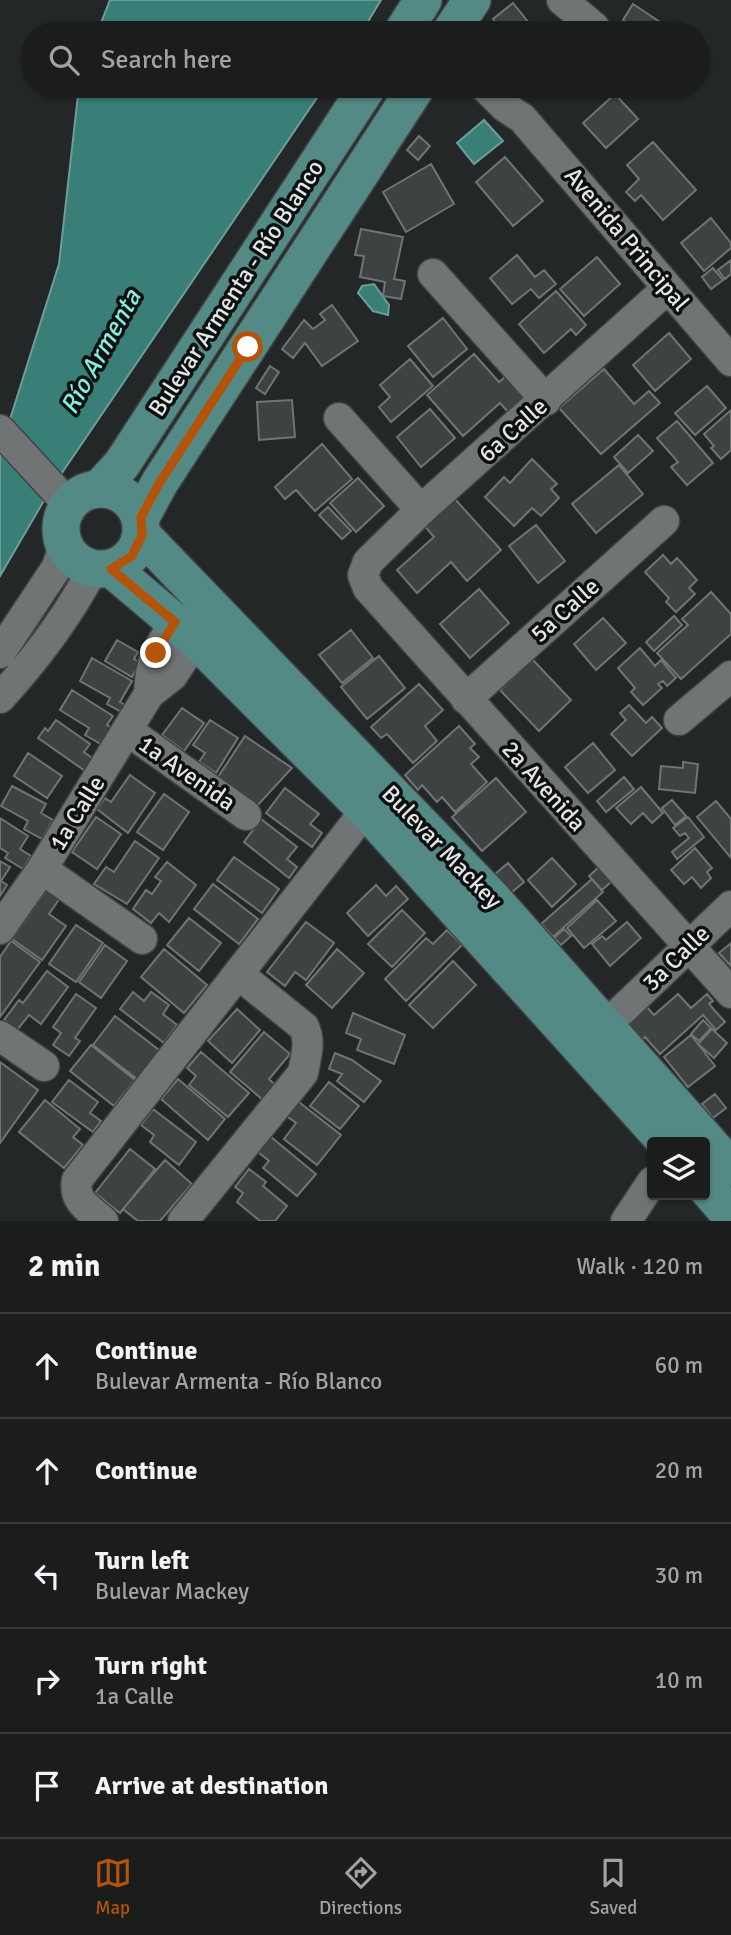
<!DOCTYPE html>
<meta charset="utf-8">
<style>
:root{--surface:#1b1d1d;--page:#242626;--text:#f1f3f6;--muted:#a0a2a4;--line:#393b3b;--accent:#b45309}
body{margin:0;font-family:Signika,sans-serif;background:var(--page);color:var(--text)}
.controls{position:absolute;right:21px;bottom:21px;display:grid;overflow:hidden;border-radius:7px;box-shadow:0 2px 5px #0004}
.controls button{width:63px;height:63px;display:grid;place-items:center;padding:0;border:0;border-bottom:2px solid var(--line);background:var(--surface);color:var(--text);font:35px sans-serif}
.stop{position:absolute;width:21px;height:21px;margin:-16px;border:5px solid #b45309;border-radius:50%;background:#fff}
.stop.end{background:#b45309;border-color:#fff;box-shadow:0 2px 7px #0008}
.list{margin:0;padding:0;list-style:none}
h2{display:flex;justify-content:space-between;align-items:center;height:91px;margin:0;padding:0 28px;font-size:30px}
h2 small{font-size:23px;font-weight:400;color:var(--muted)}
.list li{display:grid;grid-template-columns:46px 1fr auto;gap:21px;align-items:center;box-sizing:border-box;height:105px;padding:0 28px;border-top:2px solid var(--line)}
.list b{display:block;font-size:26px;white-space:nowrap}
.list p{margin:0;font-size:23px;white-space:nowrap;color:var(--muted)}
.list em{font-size:23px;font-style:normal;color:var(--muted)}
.icon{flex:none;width:38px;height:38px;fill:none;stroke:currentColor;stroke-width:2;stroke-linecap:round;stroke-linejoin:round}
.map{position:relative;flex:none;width:731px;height:1221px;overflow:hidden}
.search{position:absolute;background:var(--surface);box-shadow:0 2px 5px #0004;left:21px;right:21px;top:21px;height:77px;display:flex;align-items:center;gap:18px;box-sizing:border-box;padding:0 24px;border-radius:38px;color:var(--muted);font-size:26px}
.sheet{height:616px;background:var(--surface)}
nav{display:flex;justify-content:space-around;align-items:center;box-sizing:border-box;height:98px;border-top:2px solid var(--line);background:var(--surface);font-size:19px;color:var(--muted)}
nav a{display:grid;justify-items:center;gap:4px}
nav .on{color:var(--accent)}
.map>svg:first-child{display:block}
</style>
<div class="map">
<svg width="731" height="1221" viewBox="0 0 731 1221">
<rect width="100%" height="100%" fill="#242727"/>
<path fill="#3a7e78" stroke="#6d9d99" stroke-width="2" d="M110 0H381L361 33H97Z
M79 86H325L49 492 0 576V443L5 435 59 264Z
M484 120 503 141 474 164 457 143Z
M374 284 389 305 388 315 373 311 358 293 362 286Z"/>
<path fill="#3e4242" stroke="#707474" stroke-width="2" d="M513 3 529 23 516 33H504L493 19Z
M633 4 663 24 657 33H642L623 20Z
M615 94 638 119 606 148 583 123Z
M419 136 430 146 418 160 407 150Z
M653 142 696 190 663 220 641 195 635 201 626 192 639 179 627 165Z
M505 157 543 201 513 226 476 182Z
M431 164 454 204 406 232 383 192Z
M711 218 731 243V248L704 271 681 243Z
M361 229 403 237 394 279 405 281 401 299 383 296 385 282 360 277 364 256 355 255Z
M517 255 535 277 544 270 556 284 539 298 531 289 512 304 490 278Z
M597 257 620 284 584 316 560 289Z
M731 260V274L725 279 718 270Z
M713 268 723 280 711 289 702 277Z
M556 291 586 325 576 335 571 329 544 353 519 324Z
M332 305 358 341 322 366 305 343 293 358 282 349 304 320 313 329 325 320 320 314Z
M443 318 467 349 433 377 408 346Z
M669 333 691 359 655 391 633 365Z
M474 354 499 382 510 373 529 395 509 413 500 403 463 436 427 395Z
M410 359 433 386 391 422 379 407 390 397 380 385Z
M270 366 279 372 265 394 256 388Z
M604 369 634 404 649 391 660 403 601 454 559 408Z
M707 386 726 408 695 435 675 413Z
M292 400 295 437 259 440 257 402Z
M430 409 455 438 421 467 397 437Z
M731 410V450L721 459 711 448 714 446 704 434Z
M677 421 713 463 687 485 671 467 678 462 657 438Z
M638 435 653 451 628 473 614 457Z
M322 444 352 479 315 511 296 490 285 499 275 487Z
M532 459 557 484 551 489 559 498 541 516 532 508 514 526 485 497 504 477 510 483Z
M619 465 643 494 596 533 572 504Z
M358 478 384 506 356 532 330 503Z
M454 498 501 550 467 581 451 562 417 593 397 570 434 537 424 525Z
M328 507 351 531 342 539 319 515Z
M536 525 565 561 538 583 509 546Z
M663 555 671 564 677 558 697 580 689 588 695 594 676 612 666 602 669 598 645 572Z
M479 589 509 623 470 658 440 624Z
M711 592 731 614V634L681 679 657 653 688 625 682 619Z
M674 616 682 625 654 651 646 642Z
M603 618 626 643 596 670 574 644Z
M351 630 373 658 342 683 319 655Z
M117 640 138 652 134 659 140 663 132 677 105 661Z
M640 648 655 666 661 660 676 678 667 686 663 681 658 684 662 688 643 705 631 692 635 688 618 668Z
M379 656 405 688 367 719 341 687Z
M92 658 132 681 120 702 127 706 123 713 107 704 110 698 80 681Z
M532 659 571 700 539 731 500 690Z
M419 684 443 710 425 726 437 741 413 763 387 734 381 738 371 727Z
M72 690 113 716 107 725 114 729 104 746 85 735 89 728 60 710Z
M629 705 646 723 652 717 662 728 632 756 611 734 626 720 620 713Z
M182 708 204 723 184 751 162 735Z
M56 720 90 744 84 752 96 761 88 773 38 738 45 728 48 731Z
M210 720 238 738 216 773 199 762 205 753 193 745Z
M459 726 475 744 470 748 479 757 471 764 487 782 455 812 442 797 437 802 422 785 418 790 405 775Z
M245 736 292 768 256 807 216 780Z
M593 743 615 770 588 793 565 767Z
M28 753 62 776 47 798 14 776Z
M683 762 698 764 695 793 659 789 661 766 683 768Z
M130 775 155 793 128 833 97 809 105 798 111 802Z
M624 777 634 789 606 812 597 801Z
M496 778 526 812 482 851 452 817Z
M12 786 46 804 41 813 53 820 42 839 24 829 28 821 1 806Z
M641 787 663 813 652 823 643 813 631 824 616 808Z
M285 788 319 814 310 824 322 833 312 847 266 813Z
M164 794 189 812 163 850 137 832Z
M672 800 686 816 675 825 662 808Z
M716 801 731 819V858L697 817Z
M96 817 121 834 97 869 72 852Z
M688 817 704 837 677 859 672 852 689 838 685 833 680 836 673 828Z
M0 818 28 836 20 849 31 856 23 869 5 858 8 853 0 848Z
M261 819 297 847 287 859 297 867 289 878 244 842Z
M135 841 159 858 127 904 94 884 106 867 114 872Z
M695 848 712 868 707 872 711 878 701 888 692 877 684 884 671 870Z
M234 857 279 889 262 913 217 880Z
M552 858 576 884 552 907 528 880Z
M0 861 10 867 1 881 7 885 0 896Z
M167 862 196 885 169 922 159 913 151 923 133 909 146 890 152 894 161 881 155 877Z
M508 863 524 882 511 893 495 874Z
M599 867 612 881 602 890 589 876Z
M592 879 603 892 553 937 541 924Z
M213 884 258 919 239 944 194 909Z
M376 885 386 896 396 886 408 899 368 936 347 913Z
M47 889 60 898 49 914 66 926 42 960 12 939Z
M597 900 616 921 584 948 567 928Z
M402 910 425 933 392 967 368 944Z
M189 918 221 943 199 971 167 945Z
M306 922 334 943 306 980 295 972 285 986 267 972Z
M627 922 641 938 610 966 592 944 602 936 606 940Z
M76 925 103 943 76 982 49 964Z
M564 929 571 936 561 945 554 938Z
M447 930 462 945 406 1001 385 979 426 938 433 944Z
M11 941 40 962 0 1017V957Z
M731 943V966L719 953Z
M105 945 127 961 101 998 79 982Z
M164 949 207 985 184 1013 141 977Z
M337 949 364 973 332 1008 306 985Z
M453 961 476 985 433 1028 409 1005Z
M47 971 68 987 41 1024 29 1015 17 1030 4 1020 19 1000 23 1003Z
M133 992 144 1001 151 992 169 1005 163 1014 177 1025 164 1043 120 1009Z
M76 994 96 1008 75 1038 80 1041 69 1056 53 1045 61 1033 53 1027Z
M678 994 691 1008 707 994 713 1001 709 1004 725 1022 716 1030 703 1015 660 1054 645 1037 640 1042 624 1023 645 1005 654 1015Z
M237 1009 260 1030 232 1063 208 1041Z
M353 1013 405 1035 394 1064 357 1050 361 1039 346 1033Z
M115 1016 159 1050 137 1079 93 1045Z
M703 1020 711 1028 699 1041 691 1034Z
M712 1029 727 1043 714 1058 698 1044Z
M264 1032 290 1054 269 1079 276 1086 263 1100 230 1072Z
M691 1035 715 1066 688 1087 664 1057Z
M91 1045 135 1080 114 1106 70 1071Z
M201 1052 249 1093 228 1117 189 1085 196 1076 187 1068Z
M335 1053 352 1060 381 1081 364 1102 337 1081 342 1074 329 1069Z
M0 1062 38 1090 0 1143Z
M178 1079 225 1119 208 1140 161 1099Z
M69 1080 98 1102 90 1113 101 1121 93 1132 52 1102Z
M329 1082 359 1106 340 1129 310 1106Z
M715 1094 726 1108 713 1118 702 1104Z
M295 1099 341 1135 317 1165 284 1139 296 1123 284 1114Z
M45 1100 80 1129 73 1137 83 1145 64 1168 19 1132Z
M153 1109 196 1142 179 1165 150 1142 154 1135 141 1125Z
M271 1137 316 1174 297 1196 263 1168 269 1161 258 1152Z
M130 1149 155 1169 120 1213 95 1193Z
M165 1160 192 1184 160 1221H138L123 1209Z
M249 1169 266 1182 263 1186 287 1206 275 1221H260L237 1202 243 1193 235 1187Z"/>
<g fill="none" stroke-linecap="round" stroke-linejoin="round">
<g stroke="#404343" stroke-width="33">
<path id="minor" d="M562 0 594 27
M484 86 505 107 522 118 731 361
M433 274 546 400
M668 288 421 510 368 562 363 575 368 588 731 993
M339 418 421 510
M0 430 69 505
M0 653 57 567 64 546
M149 694C151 658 156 652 175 622
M0 698C36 659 68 616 93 569
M466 699 664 521
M679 720 731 676
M128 731 246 815
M42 869 142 939
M0 929 42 869 149 694 172 676 196 640
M621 1011 731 906
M0 1036 44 1066
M103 1221C88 1208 73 1201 77 1180L366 810
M183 1221 303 1073C306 1056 311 1042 304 1027L238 974
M626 1221 652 1182"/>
</g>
<g stroke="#404343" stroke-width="40">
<path id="major" d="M402 33 423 0
M450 33 472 0
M100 488 122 464 368 86
M61 529a40 40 0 1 1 80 0a40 40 0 1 1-80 0Z
M141 517 160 482 417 86
M142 535 492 898 731 1168
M112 569 196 640 366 810 666 1142
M705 1186 731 1216"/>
</g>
<use href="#minor" stroke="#707474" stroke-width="30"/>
<use href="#major" stroke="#548a85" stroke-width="37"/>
</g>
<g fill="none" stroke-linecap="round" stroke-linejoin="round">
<path stroke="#b45309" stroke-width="9" d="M156 653 175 622 111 569 132 556 142 535 141 517 160 482 248 347"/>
</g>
<g text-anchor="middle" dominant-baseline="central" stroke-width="7" stroke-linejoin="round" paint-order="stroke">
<g font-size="24" fill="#e3e6e6" stroke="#0e1010">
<text transform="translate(627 239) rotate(50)">Avenida Principal</text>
<text transform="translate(236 288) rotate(-57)">Bulevar Armenta - Río Blanco</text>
<text transform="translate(513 430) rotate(-42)">6a Calle</text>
<text transform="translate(565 610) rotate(-42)">5a Calle</text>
<text transform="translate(187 773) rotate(35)">1a Avenida</text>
<text transform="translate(544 786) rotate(48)">2a Avenida</text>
<text transform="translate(77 813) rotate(-58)">1a Calle</text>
<text transform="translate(442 847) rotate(46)">Bulevar Mackey</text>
<text transform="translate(676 958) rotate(-44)">3a Calle</text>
</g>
<g font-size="26" font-style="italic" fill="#84ede2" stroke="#0e1010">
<text transform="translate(101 352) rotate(-61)">Río Armenta</text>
</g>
</g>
</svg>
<div class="controls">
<button><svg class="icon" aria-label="layers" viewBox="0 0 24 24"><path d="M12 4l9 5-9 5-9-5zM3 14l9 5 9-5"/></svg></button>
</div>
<div class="stop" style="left:248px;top:347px"></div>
<div class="stop end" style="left:156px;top:653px"></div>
<div class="search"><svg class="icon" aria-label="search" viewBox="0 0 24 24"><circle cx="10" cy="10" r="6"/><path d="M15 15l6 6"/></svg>Search here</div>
</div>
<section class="sheet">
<h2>2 min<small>Walk · 120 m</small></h2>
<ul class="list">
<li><svg class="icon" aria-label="ahead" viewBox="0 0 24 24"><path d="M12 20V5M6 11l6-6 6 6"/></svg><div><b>Continue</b><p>Bulevar Armenta - Río Blanco</p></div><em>60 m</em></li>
<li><svg class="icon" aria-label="ahead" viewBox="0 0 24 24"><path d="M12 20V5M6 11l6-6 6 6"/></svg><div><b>Continue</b></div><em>20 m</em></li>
<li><svg class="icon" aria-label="left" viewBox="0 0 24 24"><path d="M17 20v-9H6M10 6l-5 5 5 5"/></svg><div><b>Turn left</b><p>Bulevar Mackey</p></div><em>30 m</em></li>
<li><svg class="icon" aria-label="right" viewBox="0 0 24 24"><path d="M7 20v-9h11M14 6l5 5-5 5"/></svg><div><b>Turn right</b><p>1a Calle</p></div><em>10 m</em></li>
<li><svg class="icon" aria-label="arrive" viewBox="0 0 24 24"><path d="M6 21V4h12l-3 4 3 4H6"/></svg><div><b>Arrive at destination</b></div></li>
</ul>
</section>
<nav>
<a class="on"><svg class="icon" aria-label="map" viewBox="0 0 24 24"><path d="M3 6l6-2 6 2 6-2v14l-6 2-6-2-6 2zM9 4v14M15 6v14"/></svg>Map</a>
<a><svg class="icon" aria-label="directions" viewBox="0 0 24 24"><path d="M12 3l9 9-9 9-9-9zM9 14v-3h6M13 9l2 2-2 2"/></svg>Directions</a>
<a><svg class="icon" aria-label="saved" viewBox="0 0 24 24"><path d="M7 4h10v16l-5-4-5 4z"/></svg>Saved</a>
</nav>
